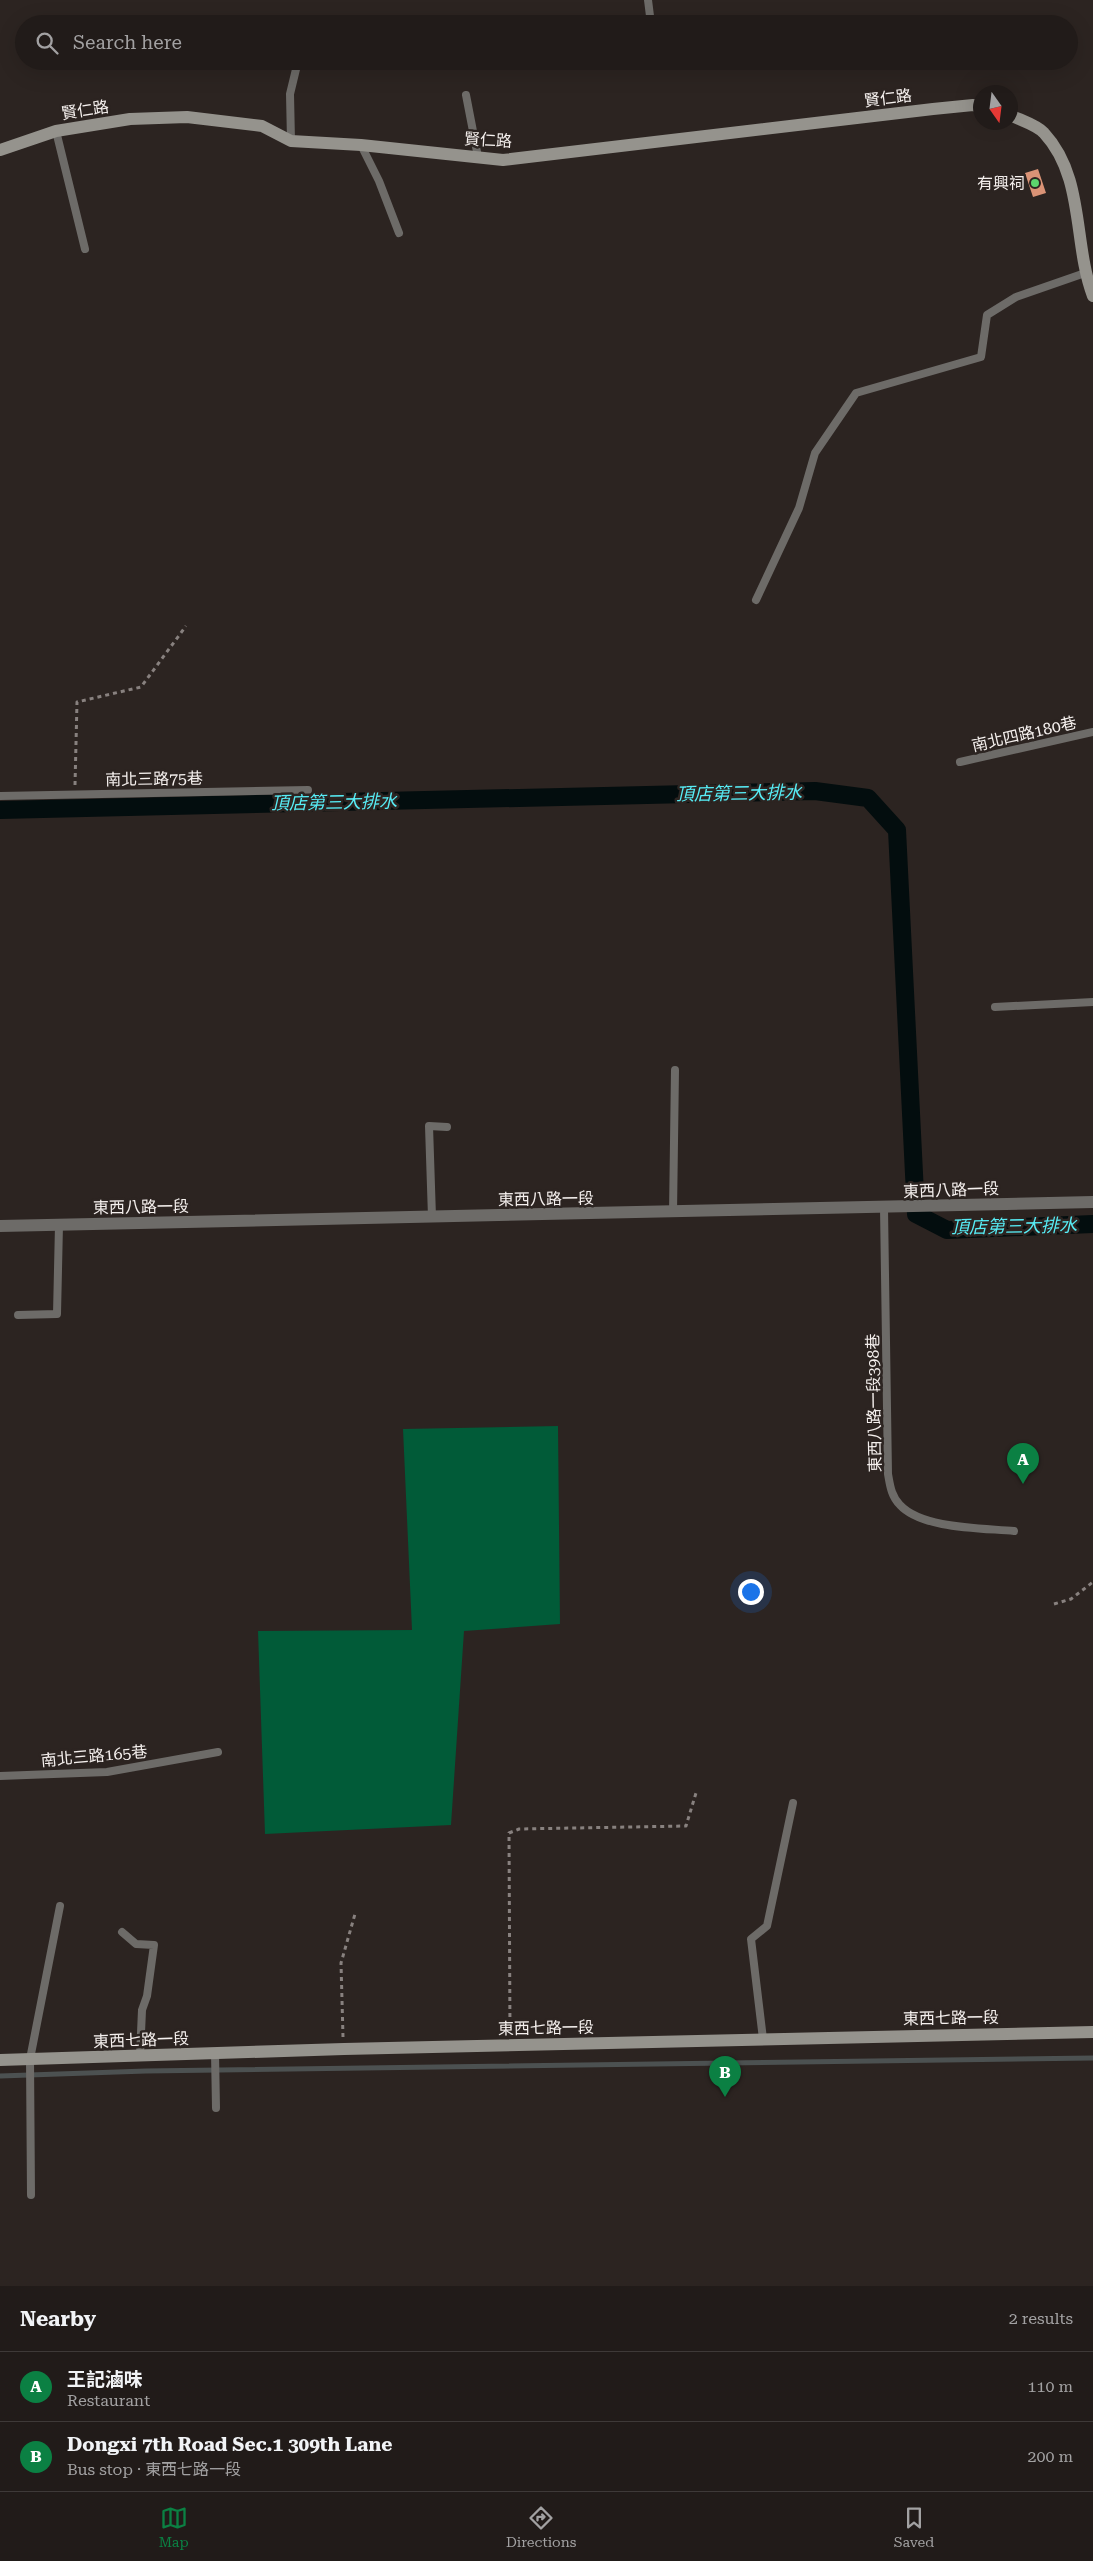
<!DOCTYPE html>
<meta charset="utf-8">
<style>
:root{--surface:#211b19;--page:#292422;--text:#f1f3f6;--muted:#a2a1a2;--line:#3e3938;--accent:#0b8043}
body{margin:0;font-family:"Roboto Serif","Noto Sans TC",serif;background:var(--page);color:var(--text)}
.compass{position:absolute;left:973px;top:85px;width:45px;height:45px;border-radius:50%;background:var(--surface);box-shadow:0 5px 20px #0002;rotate:166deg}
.you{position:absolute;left:750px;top:1591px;width:18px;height:18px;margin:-12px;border:4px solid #fff;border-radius:50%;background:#1a73e8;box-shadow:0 0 0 8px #1a73e833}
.badge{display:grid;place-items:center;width:32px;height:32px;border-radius:50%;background:var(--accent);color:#fff;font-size:16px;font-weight:700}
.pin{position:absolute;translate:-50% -41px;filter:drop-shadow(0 1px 2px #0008)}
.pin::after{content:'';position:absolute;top:26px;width:18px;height:15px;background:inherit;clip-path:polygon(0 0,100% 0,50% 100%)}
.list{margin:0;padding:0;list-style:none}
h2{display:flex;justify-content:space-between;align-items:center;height:65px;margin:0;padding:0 20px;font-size:21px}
h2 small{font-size:16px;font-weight:400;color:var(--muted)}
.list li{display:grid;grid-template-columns:32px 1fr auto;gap:15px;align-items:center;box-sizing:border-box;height:70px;padding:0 20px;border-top:1px solid var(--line)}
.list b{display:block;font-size:19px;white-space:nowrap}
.list p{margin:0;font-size:16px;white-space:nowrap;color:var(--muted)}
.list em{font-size:16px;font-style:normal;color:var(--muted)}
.icon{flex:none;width:28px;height:28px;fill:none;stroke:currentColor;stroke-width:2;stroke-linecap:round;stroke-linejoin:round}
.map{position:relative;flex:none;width:1093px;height:2286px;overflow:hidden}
.search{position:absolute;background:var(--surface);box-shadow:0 5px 20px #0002;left:15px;right:15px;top:15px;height:55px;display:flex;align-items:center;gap:12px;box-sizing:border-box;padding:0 18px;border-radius:28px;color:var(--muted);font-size:19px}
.sheet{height:205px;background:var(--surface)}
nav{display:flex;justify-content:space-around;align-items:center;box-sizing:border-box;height:70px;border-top:1px solid var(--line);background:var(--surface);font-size:14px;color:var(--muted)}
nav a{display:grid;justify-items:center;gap:2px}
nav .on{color:var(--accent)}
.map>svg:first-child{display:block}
</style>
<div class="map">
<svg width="1093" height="2286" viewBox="0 0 1093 2286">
<rect width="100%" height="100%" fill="#2c2421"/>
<path fill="#015b38" d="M558 1426 560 1624 464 1631 451 1825 265 1834 258 1631 412 1630 403 1429Z"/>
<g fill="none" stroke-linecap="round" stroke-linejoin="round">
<path stroke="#4c5151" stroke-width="5" d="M0 2076 146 2071 1093 2058"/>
<path stroke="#030d0e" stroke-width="18" d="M0 810 815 791 868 798 897 830 916 1214 947 1230 1093 1224"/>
</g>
<path fill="#da9376" d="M1038 169 1046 193 1033 197 1025 173Z"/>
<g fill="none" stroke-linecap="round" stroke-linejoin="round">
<path stroke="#88817f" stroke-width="3" stroke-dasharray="4 4" stroke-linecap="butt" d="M75 785 77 702 141 687 186 626
M1054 1604 1071 1599 1093 1582
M510 2033 509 1833 519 1829 686 1826 696 1793
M343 2037 341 1963 355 1914"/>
<path stroke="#6d6b68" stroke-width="8" d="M648 0 651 24
M466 95 478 157
M56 131 85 249
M291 141 290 94 298 61
M361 145 379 181 399 233
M756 600 799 508 815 453 856 393 981 357 987 315 1016 297 1085 273
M960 762 1093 732
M0 796 308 790
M995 1007 1093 1002
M884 1208 888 1474C890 1485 891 1496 900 1505 922 1529 983 1528 1014 1531
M673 1213 675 1070
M432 1217 429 1126 447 1127
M18 1315 57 1314 59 1225
M0 1776 107 1772 218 1752
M122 1932 136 1944 154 1945 147 1996 142 2010 140 2056
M763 2039 751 1939 767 1926 793 1803
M215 2053 216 2108
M31 2195 30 2059 60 1906"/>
<path stroke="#6d6b68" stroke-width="12" d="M0 1226 1093 1202"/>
<path stroke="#95938d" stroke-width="12" d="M1010 115C1020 120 1037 125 1044 133 1085 177 1073 244 1093 296
M0 150 56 131 130 119 187 117 262 126 291 141 361 145 503 160 933 109 973 105 980 107
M0 2060 344 2049 1093 2032"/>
</g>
<circle fill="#5cd56d" stroke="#2c2421" stroke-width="2" cx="1035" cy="183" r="5"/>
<g text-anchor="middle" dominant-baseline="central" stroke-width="5" stroke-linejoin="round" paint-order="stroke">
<g font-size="16" fill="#f5f0ee" stroke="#2c2421">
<text transform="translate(888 98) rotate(-7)">賢仁路</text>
<text transform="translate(85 110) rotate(-9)">賢仁路</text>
<text transform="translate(488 140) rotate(3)">賢仁路</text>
<text transform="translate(1024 734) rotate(-13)">南北四路180巷</text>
<text transform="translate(154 779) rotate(-1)">南北三路75巷</text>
<text transform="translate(951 1190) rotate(-2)">東西八路一段</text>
<text transform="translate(546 1199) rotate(-1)">東西八路一段</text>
<text transform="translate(141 1207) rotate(-1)">東西八路一段</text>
<text transform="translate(874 1403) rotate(-91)">東西八路一段398巷</text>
<text transform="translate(94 1756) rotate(-5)">南北三路165巷</text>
<text transform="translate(951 2018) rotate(-1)">東西七路一段</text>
<text transform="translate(546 2028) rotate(-1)">東西七路一段</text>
<text transform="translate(141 2040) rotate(-2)">東西七路一段</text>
</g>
<g font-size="16" fill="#f5f0ee" stroke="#2c2421" text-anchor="end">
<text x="1025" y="183">有興祠</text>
</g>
<g font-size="18" font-style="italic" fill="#57edf6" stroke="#2c2421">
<text transform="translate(739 793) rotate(-1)">頂店第三大排水</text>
<text transform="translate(334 802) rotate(-1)">頂店第三大排水</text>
<text transform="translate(1014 1226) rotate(-1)">頂店第三大排水</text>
</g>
</g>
</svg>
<svg class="compass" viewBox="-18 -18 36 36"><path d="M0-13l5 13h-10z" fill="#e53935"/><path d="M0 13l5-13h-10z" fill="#a2a1a2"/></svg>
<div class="you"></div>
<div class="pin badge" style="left:1023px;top:1484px">A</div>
<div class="pin badge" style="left:725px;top:2097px">B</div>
<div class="search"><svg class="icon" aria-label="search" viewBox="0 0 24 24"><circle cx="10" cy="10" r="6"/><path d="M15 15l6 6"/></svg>Search here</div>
</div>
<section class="sheet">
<h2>Nearby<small>2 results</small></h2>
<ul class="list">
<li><span class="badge">A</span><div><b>王記滷味</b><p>Restaurant</p></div><em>110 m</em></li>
<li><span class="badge">B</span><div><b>Dongxi 7th Road Sec.1 309th Lane</b><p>Bus stop · 東西七路一段</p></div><em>200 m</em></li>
</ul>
</section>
<nav>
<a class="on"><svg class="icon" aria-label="map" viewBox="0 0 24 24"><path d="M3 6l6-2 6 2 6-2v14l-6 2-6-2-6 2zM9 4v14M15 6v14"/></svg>Map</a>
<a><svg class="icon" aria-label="directions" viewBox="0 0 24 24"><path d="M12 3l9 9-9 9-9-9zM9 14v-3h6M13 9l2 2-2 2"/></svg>Directions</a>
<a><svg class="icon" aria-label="saved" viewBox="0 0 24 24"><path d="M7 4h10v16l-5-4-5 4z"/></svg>Saved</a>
</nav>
